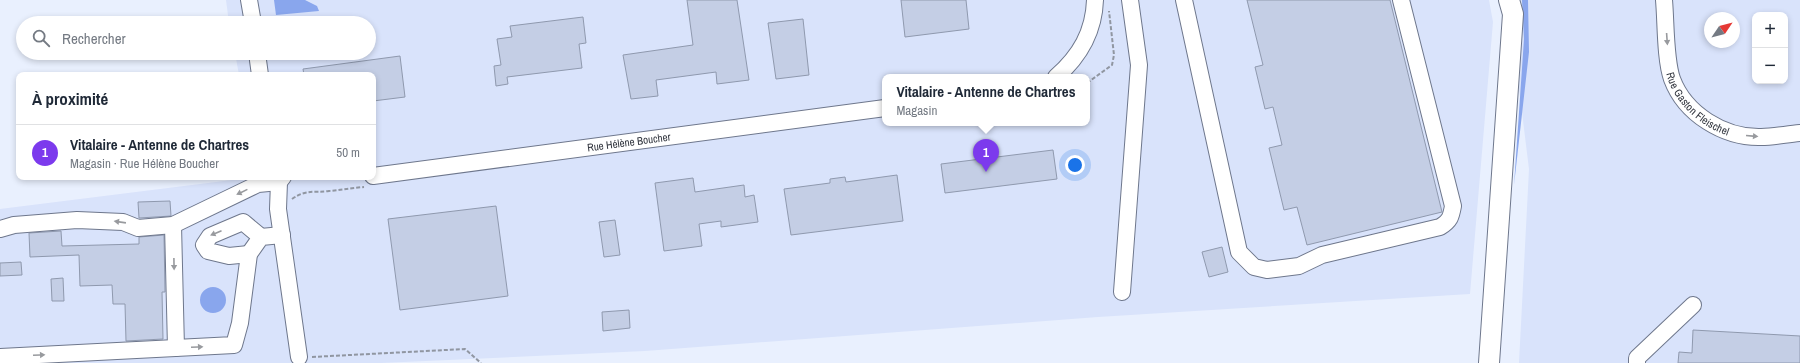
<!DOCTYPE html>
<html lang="fr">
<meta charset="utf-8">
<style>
:root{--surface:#fff;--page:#f2f2f3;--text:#1f2937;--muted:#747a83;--line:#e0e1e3;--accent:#7c3aed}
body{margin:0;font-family:"Archivo Narrow",sans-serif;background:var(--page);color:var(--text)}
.controls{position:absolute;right:12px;top:12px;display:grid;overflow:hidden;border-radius:8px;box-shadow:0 2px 6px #0003}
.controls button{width:36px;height:36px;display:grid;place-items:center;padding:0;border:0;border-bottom:1px solid var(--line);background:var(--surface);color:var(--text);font:20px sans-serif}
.compass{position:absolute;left:1704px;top:12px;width:36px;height:36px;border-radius:50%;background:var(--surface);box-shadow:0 2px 6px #0003;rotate:55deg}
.you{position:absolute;left:1075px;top:165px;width:14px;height:14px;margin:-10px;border:3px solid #fff;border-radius:50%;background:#1a73e8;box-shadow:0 0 0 6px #1a73e833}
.badge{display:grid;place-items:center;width:26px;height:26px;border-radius:50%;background:var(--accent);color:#fff;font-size:13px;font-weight:700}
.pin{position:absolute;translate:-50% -33px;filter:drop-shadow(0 1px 2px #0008)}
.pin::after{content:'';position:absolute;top:21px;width:14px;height:12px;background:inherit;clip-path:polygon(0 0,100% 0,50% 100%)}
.popup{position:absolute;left:882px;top:74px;width:208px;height:52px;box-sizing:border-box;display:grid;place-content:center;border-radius:8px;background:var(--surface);filter:drop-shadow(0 1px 3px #0005);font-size:13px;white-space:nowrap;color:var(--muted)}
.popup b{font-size:15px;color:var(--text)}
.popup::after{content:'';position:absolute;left:50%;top:100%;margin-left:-8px;border:8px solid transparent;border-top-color:var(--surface)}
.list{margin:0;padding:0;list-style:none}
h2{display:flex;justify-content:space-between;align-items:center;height:52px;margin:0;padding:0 16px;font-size:17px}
h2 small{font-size:13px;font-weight:400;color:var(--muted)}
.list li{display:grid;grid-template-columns:26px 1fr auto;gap:12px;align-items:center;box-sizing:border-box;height:56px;padding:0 16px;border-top:1px solid var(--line)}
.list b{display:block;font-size:15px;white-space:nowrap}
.list p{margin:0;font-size:13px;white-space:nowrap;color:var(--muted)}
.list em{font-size:13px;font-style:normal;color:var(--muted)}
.icon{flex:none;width:22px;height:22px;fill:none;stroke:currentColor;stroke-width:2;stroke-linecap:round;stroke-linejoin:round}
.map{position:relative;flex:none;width:1800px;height:363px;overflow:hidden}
.search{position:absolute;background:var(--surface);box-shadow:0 2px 6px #0003;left:16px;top:16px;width:360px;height:44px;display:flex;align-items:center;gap:10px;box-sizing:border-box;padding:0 14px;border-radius:22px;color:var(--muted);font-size:15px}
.panel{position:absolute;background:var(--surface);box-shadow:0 2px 6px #0003;left:16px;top:72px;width:360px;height:108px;border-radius:8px}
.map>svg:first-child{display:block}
</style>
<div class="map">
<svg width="1800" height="363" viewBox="0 0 1800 363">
<rect width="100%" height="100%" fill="#e9f0fe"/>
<path fill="#d9e3fb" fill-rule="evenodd" d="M226 0H1489L1493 22 1470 294 1098 317 645 351 381 363H0V209L257 177H373V75H239L235 53H369V23H229ZM885 77H1087V123H885Z
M1508 0H1800V363H1519L1529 169ZM1755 15H1785V81H1755ZM1710 18H1734V42H1710Z"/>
<path fill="#89a6ed" d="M274 0H305L317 6 319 11 276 15Z
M1522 0H1528L1529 52 1514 185 1524 39Z
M200 300a13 13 0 1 1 26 0a13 13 0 1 1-26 0Z"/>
<path fill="#c4cee5" stroke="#8f99ae" d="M687 0H737L749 80 717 84 716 72 656 80 658 96 631 99 623 55 693 45Z
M901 0H966L969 29 905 37Z
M1247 0H1390L1442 212 1307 245 1297 207 1284 210 1269 148 1282 145 1273 107 1265 109 1255 67 1263 65Z
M583 17 586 43 579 44 582 68 507 77 508 84 496 86 494 66 501 65 497 39 512 37 510 26Z
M803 19 809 75 776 79 768 23Z
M400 56 405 97 373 101V75H304L303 69Z
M1053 150 1057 179 945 193 941 164Z
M897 175 903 221 791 235 784 189 830 183V179L845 177 846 182Z
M693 178 695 192 744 185 745 197 754 195 758 222 721 227V221L699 224 702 246 664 251 655 183Z
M170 201 171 216 139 218 138 202Z
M496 206 508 296 400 310 388 219Z
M615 220 620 255 604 257 599 222Z
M61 231 62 246 139 244V237L164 235 165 292H162L163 339 126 341 125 304H113L112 285 80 286 79 255 30 257 29 233Z
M1222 247 1228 272 1209 277 1202 252Z
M21 262 22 275 0 276V263Z
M63 278 64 301H52L51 279Z
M629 310 630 328 603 331 602 312Z
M1693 330 1800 336V363H1678L1679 352 1692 353Z"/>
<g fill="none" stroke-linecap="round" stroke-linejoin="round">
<g stroke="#6e778c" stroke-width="18">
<g id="minor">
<path d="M249 0 253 23"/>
<path d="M1184 0 1239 252 1254 267 1267 270 1299 266 1322 255 1440 227C1450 221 1451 217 1453 206L1401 0"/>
<path id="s1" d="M1664 0C1666 22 1665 59 1672 79 1685 114 1724 138 1761 137 1774 137 1787 134 1800 133"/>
<path d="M257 53 260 75"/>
<path d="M1056 77C1080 56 1094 32 1095 0"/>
<path id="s2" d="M373 176 885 108"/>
<path d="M283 177 279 182 278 209 299 357"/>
<path d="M173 225 176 348"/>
<path d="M0 229 14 225 77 220 123 222 138 228 173 225 258 184 279 182"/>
<path d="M249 254 229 256 208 251 204 245 210 236 243 222 261 237"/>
<path d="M1122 292 1139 65 1130 0"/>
<path d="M0 357 234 345 240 323 249 254 261 237 282 235"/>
<path d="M1637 363V358L1693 305"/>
</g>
</g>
<g stroke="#6e778c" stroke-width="22">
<path id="major" d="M1489 363 1513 14 1509 0"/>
</g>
<path stroke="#9096a1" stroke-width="2" stroke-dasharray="4 2" stroke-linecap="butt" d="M1087 83 1112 65 1114 55 1109 11
M292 199C306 189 314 193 329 191 341 190 352 188 364 187
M312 357 465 349 481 363"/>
<use href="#minor" stroke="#fff" stroke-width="16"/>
<use href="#major" stroke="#fff" stroke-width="20"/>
</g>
<defs><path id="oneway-solid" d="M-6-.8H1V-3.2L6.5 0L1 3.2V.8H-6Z"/></defs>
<g fill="#989a9e">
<use href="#oneway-solid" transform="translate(1667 39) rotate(86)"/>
<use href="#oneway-solid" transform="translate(1752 136) rotate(5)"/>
<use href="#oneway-solid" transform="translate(242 192) rotate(154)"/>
<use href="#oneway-solid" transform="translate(120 222) rotate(-172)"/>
<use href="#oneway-solid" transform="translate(216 233) rotate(157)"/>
<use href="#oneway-solid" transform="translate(174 264) rotate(89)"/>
<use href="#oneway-solid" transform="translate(197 347) rotate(-3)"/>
<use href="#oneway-solid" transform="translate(39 355) rotate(-3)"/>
</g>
<g text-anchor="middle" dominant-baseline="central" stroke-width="3" stroke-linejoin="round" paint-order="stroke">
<g font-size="11" fill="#31353e" stroke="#fff">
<text stroke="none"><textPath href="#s1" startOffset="116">Rue Gaston Fleischel</textPath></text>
<text stroke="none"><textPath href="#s2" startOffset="258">Rue Hélène Boucher</textPath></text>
</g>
</g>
</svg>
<div class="controls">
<button>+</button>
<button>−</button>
</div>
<svg class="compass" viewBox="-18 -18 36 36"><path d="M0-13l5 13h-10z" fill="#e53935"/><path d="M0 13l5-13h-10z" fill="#747a83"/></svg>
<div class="you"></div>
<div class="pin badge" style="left:986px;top:172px">1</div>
<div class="popup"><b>Vitalaire - Antenne de Chartres</b>Magasin</div>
<div class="search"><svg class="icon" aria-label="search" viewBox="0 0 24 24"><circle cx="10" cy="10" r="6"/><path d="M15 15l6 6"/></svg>Rechercher</div>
<section class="panel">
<h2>À proximité<small></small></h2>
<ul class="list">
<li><span class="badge">1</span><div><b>Vitalaire - Antenne de Chartres</b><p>Magasin · Rue Hélène Boucher</p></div><em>50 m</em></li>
</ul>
</section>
</div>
